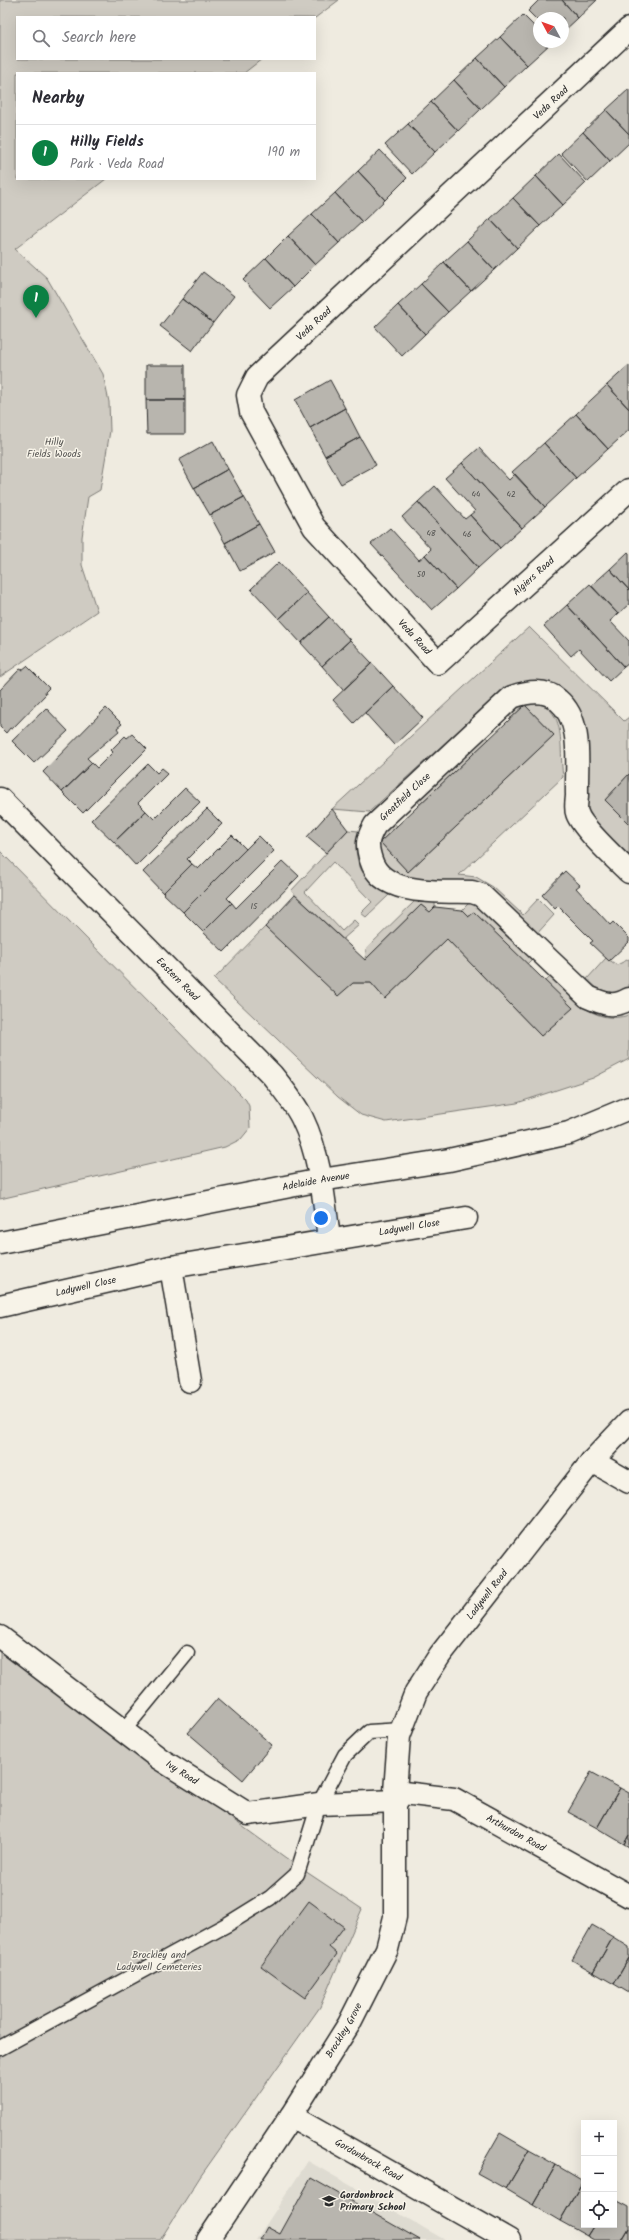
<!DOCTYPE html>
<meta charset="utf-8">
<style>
:root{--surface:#fff;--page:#f2f2f3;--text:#2b2b33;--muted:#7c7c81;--line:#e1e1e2;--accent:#0b8043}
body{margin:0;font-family:Kalam,sans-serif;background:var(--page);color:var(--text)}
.controls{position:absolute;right:12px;bottom:12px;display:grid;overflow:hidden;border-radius:0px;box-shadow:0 4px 16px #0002}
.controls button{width:36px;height:36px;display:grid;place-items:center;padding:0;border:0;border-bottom:1px solid var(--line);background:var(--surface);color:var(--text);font:20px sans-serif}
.compass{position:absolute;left:533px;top:12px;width:36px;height:36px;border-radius:50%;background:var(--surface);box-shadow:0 4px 16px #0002;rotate:311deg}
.you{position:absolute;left:321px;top:1218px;width:14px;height:14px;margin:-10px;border:3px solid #fff;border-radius:50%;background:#1a73e8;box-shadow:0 0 0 6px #1a73e833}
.badge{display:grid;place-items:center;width:26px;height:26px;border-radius:50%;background:var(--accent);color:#fff;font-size:13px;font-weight:700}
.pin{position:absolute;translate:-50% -33px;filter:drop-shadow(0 1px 2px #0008)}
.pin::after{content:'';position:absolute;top:21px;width:14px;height:12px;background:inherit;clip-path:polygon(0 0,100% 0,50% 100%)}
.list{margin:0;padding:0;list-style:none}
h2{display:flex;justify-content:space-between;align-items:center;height:52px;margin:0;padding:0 16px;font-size:17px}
h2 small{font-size:13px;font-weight:400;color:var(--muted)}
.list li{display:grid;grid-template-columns:26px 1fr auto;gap:12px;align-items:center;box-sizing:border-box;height:56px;padding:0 16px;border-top:1px solid var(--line)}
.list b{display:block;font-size:15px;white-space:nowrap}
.list p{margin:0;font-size:13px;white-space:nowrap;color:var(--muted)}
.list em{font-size:13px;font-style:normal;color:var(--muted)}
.icon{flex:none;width:22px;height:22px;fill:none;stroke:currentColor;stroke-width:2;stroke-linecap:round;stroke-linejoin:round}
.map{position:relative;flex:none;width:629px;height:2240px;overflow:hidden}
.search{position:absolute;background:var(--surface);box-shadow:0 4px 16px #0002;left:16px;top:16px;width:300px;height:44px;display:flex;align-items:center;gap:10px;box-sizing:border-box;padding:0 14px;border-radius:0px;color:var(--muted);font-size:15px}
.panel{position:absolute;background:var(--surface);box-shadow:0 4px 16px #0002;left:16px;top:72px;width:300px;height:108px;border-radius:0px}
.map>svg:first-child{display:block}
</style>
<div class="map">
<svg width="629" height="2240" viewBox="0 0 629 2240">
<rect width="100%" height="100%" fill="#efebe0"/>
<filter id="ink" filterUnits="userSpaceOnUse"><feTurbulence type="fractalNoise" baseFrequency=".025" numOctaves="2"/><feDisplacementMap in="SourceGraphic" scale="8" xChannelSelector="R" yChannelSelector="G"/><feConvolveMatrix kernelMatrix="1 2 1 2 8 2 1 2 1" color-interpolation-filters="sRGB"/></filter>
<g filter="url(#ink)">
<path fill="#dedbd1" d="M308 2161 445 2240H256Z"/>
<path fill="#cfcbc2" stroke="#7d7b76" d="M0 0H339L315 18 17 17V59H262L244 73H17V179H106L15 249 47 278 103 374 109 402 110 431 100 490 88 497 82 537V565L97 611 0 677Z
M529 627 624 721 629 717V774L605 800 629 824V856L589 816 586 805 585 726C578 718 554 687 547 684 533 678 518 682 505 688L369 812 332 809Z
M521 699C570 703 558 741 563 777L459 875 476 877 493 887 523 915 538 899 554 915 535 936 443 882 408 878 389 870 376 850 378 833 391 821 397 826 380 842 408 872 554 735 525 705 511 718 506 713Z
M483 734 489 739 420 804 415 799Z
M348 830 358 831C351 860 363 884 390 894L366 917 361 913 372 902 333 862 305 892 342 931 354 920 359 925 343 939 291 891Z
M0 851 246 1100 249 1106 250 1128 241 1139 225 1147 0 1199Z
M418 898 435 899V907L430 912 421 905 365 960 366 949Z
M470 902 476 904 532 959 527 964 474 912 468 916 462 910Z
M265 927 338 995 353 983H371L385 999 447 939 541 1036 572 1008 545 982 550 977C573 998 594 1026 629 1015V1059L593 1078 517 1103 386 1122 361 1115 338 1097 214 979Z
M606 958 617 965 629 959V988C606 999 605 995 587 979Z
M0 1651 293 1863 362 1909 320 2007 200 2177 160 2240H0Z"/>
<path fill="#b8b5ae" stroke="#2b2b2b" d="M539 0H562L578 18 563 32V18H539V22L528 11Z
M562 0H597L578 18Z
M523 15 539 31V42L550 44 527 65 500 37Z
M500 37 527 65 504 87 477 58Z
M477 58 504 87 481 109 454 80Z
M454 80 481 109 458 131 431 102Z
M629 89V134L606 110Z
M431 102 458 131 435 152 408 124Z
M606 110 629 134V143L610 161 583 132Z
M408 124 435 152 412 174 385 145Z
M583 132 610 161 588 182 561 153Z
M380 150 407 178 385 200 358 171Z
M559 154 586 183 563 205 536 176Z
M358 171 385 200 362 222 335 193Z
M536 176 563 205 540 226 513 198Z
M335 193 362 222 339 243 312 214Z
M513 198 540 226 517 248 490 219Z
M312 214 339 243 315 265 288 236Z
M490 219 517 248 494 270 467 241Z
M288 236 315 265 293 287 266 258Z
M467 241 494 270 471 291 444 262Z
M266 258 293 287 270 308 243 280Z
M444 262 471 291 448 312 421 284Z
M203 272 234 296 213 323 182 299Z
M421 284 448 312 425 334 398 305Z
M182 299 213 323 192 351 160 326Z
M398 305 425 334 402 356 375 327Z
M146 365H185V400H146Z
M629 365V409L607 385Z
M330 380 345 408 310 428 295 400Z
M607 385 629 409V430L608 449 576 414Z
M146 400H185V434H147Z
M345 408 360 437 325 456 310 428Z
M576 414 608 449 576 478 544 443Z
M360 437 376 465 341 484 325 456Z
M213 441 228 469 194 488 179 460Z
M544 443 576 478 545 507 512 472Z
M479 448 509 480 515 474 545 507 522 528 462 463Z
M462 463 522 528 500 548 470 515 475 511 445 478Z
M228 469 244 497 210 515 194 488Z
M435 486 465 519 470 515 500 548 478 568 418 502Z
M244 497 259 524 225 543 210 515Z
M418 502 478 568 456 589 425 555 431 549 402 517Z
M259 524 275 552 240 571 225 543Z
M390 528 419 560 425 555 456 589 432 610 371 544Z
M628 552 629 553V590L610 569Z
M279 562 307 593 279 619 251 589Z
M610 569 629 590V604L618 614 591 586Z
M590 584 618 614 610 621 629 641V663L624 667 567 605Z
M307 593 329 617 301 643 279 619Z
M567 605 624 667 609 681 579 649 571 656 544 626Z
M329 617 350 640 322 666 301 643Z
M350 640 372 663 343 690 322 666Z
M372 663 393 686 354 723 333 700Z
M27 666 49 688 45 692 46 694 12 729 10 728 6 733 0 727V690L20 669 22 670Z
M393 686 423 718 394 745 365 713Z
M525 705 554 735 408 872 380 842Z
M46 708 68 731 34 763 12 741Z
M106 708 122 724 117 728 119 731 87 758 92 763 62 792 43 772Z
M132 734 147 749 83 813 62 792 92 763 97 768 113 752 111 750 125 736 127 738Z
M148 764 157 773 162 768 168 773 138 803 146 811 114 842 91 820Z
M629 774V824L605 800Z
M185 788 200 802 136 866 114 842 146 811 154 819Z
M207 809 222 824 187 859 192 864 163 893 143 872Z
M332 809 348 830 326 853 307 837Z
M232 835 246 849 183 912 163 893 192 864 198 869Z
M259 836 274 851 227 898 232 903 203 932 183 912Z
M283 861 299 876 224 952 203 932 232 903 236 908Z
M565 871 580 885 576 888 610 925 613 922 629 938V942L609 961 590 943 593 941 558 906 555 909 542 895Z
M295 895 365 960 421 905 430 912 435 907 462 910 468 916 474 912 573 1008 541 1036 447 939 385 999 371 983H353L338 996 265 927Z
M218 1698 272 1745 243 1780 188 1733Z
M591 1772 620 1788 597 1828 568 1812Z
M620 1788 629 1793V1835L624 1844 597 1828Z
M629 1835V1847L624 1844Z
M309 1901 344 1927 329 1947 337 1954 305 1998 261 1966Z
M592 1925 613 1937 593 1972 572 1960Z
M613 1937 629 1947V1958L614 1984 593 1972Z
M629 1958V1993L614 1984Z
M500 2133 529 2150 506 2189 477 2173Z
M529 2150 556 2165 533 2205 506 2189Z
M556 2165 583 2181 560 2221 533 2205Z
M311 2178 420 2240H260L267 2227 280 2234Z
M583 2181 584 2225H594L587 2236 560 2221Z
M614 2199 629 2207V2228L622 2240H594L587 2236 594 2225H614Z
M629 2228V2240H622Z"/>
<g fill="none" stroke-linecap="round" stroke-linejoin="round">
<g stroke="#2b2b2b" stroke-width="17">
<path id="lane" d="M123 1731 187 1653
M0 2048 228 1924 270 1898 297 1874 319 1804 345 1755 369 1732 402 1730"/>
</g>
<g stroke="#2b2b2b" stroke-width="25">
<g id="street">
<path id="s1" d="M629 29 257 377 248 395 251 412 314 527 438 663 629 490"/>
<path id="s2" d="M0 799 272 1075C283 1089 294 1102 302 1118 320 1155 324 1198 329 1239"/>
<path d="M629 872C617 860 581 827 577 813 575 808 577 800 577 795 576 764 584 722 558 700 545 688 526 692 512 697L375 825C367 839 366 844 371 860 382 897 442 891 472 892L481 895 588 997C604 1004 614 1008 629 999"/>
<path d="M171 1267 190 1381"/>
<path id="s3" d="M0 1306 171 1267 466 1218"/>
<path d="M592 1461 629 1482"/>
<path id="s4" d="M0 1637 160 1759 248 1814 319 1804 397 1801"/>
<path id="s5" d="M395 1792 454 1799 629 1896"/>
<path id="s6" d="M291 2116 509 2240"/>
</g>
</g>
<g stroke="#2b2b2b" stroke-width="25">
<g id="secondary">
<path id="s7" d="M0 1243 321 1180 449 1160 569 1133 629 1108"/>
<path id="s8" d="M208 2240 291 2116 349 2024 387 1949 395 1917V1792L399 1736 416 1692 440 1655 592 1461 629 1422"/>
</g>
</g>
<use href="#lane" stroke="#f7f3e8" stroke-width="14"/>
<use href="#street" stroke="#f7f3e8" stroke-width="22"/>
<use href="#secondary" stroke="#f7f3e8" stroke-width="22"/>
</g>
</g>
<defs>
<g id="school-bare" transform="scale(1.08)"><path d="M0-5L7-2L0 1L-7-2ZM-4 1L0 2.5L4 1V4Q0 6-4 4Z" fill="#2b2b2b" stroke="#f7f3e8" stroke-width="2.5" paint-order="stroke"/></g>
</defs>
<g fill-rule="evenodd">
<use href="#school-bare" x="329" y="2201"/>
</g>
<g text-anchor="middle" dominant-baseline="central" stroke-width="3" stroke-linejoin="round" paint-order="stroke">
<g font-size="8" fill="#4e4e4c">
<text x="476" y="494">44</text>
<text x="511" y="494">42</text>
<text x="431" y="533">48</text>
<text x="467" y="534">46</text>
<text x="421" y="574">50</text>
<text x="254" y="906">15</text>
</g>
<g font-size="10" fill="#2b2b2b" stroke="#f7f3e8">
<text transform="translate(551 103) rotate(-43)">Veda Road</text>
<text transform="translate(314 324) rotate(-43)">Veda Road</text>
<text stroke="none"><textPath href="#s1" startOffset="991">Algiers Road</textPath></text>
<text stroke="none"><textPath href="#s1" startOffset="827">Veda Road</textPath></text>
<text transform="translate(405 797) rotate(-43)">Greatfield Close</text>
<text stroke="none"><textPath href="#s2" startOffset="253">Eastern Road</textPath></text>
<text stroke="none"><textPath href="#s7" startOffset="322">Adelaide Avenue</textPath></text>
<text stroke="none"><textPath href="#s3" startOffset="417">Ladywell Close</textPath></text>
<text stroke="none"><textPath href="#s3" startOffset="88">Ladywell Close</textPath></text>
<text stroke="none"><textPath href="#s8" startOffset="724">Ladywell Road</textPath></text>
<text stroke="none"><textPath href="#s4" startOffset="227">Ivy Road</textPath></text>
<text stroke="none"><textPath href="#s5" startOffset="130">Arthurdon Road</textPath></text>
<text stroke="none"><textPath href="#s8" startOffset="250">Brockley Grove</textPath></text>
<text stroke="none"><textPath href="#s6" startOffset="89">Gordonbrock Road</textPath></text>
</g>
<g font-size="10" fill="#545351" stroke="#f7f3e8">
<text x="54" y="442">Hilly<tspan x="54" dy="12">Fields Woods</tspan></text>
<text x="159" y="1955">Brockley and<tspan x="159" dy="12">Ladywell Cemeteries</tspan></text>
</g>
<g font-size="10" font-weight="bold" fill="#2b2b2b" stroke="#f7f3e8" text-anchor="start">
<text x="340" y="2195">Gordonbrock<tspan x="340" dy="12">Primary School</tspan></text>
</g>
</g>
</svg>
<div class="controls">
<button>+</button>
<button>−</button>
<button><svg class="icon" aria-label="locate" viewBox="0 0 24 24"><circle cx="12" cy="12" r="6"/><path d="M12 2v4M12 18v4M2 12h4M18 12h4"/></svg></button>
</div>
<svg class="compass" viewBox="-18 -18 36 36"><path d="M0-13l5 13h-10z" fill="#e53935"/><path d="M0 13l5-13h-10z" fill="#7c7c81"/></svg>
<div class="you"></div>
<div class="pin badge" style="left:36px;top:318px">1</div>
<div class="search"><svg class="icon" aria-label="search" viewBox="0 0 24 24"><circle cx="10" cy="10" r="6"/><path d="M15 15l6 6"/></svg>Search here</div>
<section class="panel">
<h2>Nearby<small></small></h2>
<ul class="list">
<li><span class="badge">1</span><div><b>Hilly Fields</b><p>Park · Veda Road</p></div><em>190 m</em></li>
</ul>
</section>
</div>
